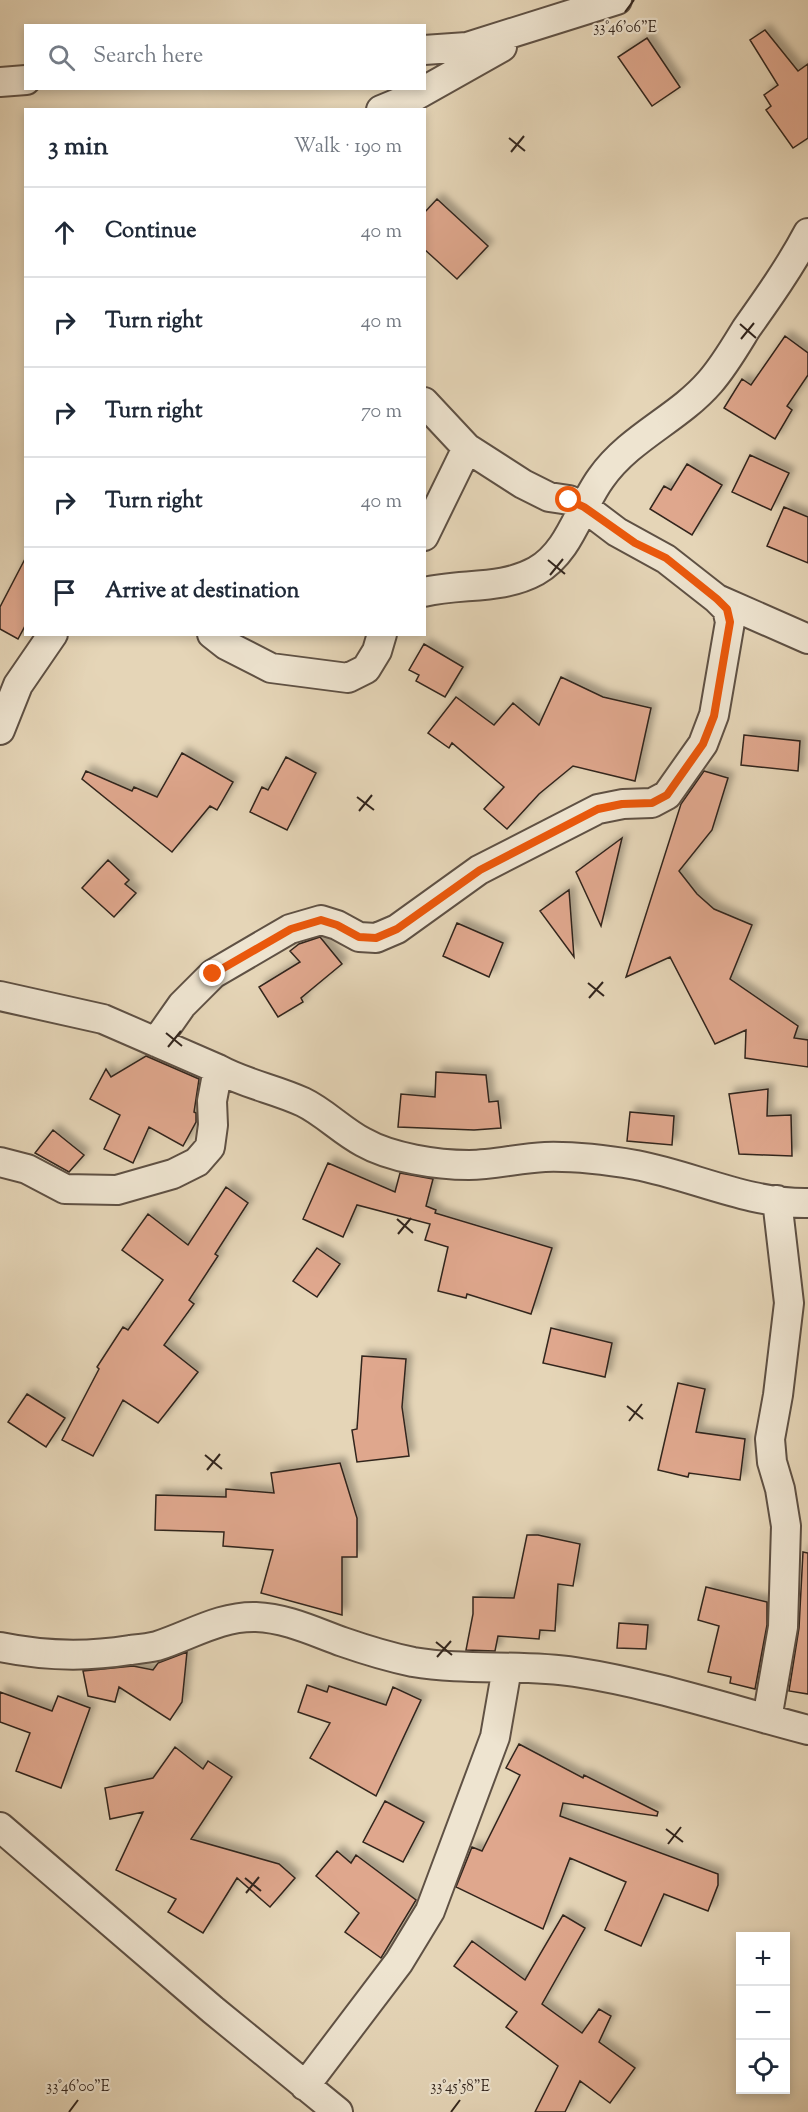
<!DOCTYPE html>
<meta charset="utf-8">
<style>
:root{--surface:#fff;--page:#f2f2f3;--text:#1f2937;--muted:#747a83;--line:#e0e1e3}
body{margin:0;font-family:"Sorts Mill Goudy",serif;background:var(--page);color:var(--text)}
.controls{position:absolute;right:18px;bottom:18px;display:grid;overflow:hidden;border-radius:0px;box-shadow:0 3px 9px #0003}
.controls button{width:54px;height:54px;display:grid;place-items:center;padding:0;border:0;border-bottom:2px solid var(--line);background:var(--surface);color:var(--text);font:30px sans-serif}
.stop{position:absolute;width:18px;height:18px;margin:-14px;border:4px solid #ea580c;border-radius:50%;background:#fff}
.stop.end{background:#ea580c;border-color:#fff;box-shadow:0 2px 6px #0008}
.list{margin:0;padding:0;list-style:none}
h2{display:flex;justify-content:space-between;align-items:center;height:78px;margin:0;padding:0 24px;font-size:26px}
h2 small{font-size:20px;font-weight:400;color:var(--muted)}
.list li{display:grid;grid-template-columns:39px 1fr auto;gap:18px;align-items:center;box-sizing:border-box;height:90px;padding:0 24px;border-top:2px solid var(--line)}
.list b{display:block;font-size:22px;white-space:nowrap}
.list em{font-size:20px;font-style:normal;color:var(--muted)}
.icon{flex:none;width:33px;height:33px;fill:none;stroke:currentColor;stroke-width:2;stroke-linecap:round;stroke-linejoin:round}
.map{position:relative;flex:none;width:808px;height:2112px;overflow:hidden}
.search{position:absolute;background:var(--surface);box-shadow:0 3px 9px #0003;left:24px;top:24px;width:402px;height:66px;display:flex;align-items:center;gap:15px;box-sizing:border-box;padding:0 21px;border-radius:0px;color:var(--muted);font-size:22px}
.panel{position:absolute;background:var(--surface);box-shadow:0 3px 9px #0003;left:24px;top:108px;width:402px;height:528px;border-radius:0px}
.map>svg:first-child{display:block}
</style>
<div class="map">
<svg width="808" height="2112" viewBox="0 0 808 2112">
<defs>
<filter id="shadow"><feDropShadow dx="5.5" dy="-5.5" stdDeviation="3" flood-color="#0004"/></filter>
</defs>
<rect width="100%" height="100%" fill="#e5d5b7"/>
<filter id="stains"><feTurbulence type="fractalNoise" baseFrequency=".00333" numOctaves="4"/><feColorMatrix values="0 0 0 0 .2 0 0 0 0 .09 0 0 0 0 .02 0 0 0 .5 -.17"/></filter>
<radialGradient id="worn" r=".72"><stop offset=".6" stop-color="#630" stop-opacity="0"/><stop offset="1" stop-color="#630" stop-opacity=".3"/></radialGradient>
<path fill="#dfa78d" stroke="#32251d" stroke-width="1.5" filter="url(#shadow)" d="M765 30 798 71 808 64V138L793 148 766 110 771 106 764 95 778 85 750 40Z
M647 38 680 87 652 106 618 57Z
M437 199 488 246 457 279 424 249V213Z
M785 336 808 353V375L787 406 792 410 775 439 724 408 742 379 751 385Z
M750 455 789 473 771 510 732 492Z
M687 464 722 485 692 535 650 509 664 486 671 490Z
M784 507 808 517V563L767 546Z
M26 557V624L18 639 0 629V607Z
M424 644 463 667 445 697 416 681 419 675 409 670Z
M561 677 603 697 651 708 635 781 573 766 539 794 507 829 484 809 504 787 452 743 449 748 428 733 456 697 494 725 513 703 539 725Z
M744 735 800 741 798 771 741 765Z
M182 753 233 782 217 810 210 806 172 852 82 779 86 771 132 791 134 787 157 797Z
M286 757 316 773 287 830 250 812 262 787 268 790Z
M704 771 728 778 712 830 679 871 697 894 714 909 752 925 730 979 798 1026 794 1038 808 1040V1067L745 1058 746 1030 715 1044 670 957 626 977 681 804Z
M622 838 601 926 576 872Z
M108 860 129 880 125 884 136 893 114 917 82 888Z
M569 890 574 957 540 911Z
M457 923 503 943 489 977 443 956Z
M320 937 342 964 301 998 303 1002 278 1017 259 987 300 962 290 951 299 944Z
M146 1056 199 1079 194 1112 196 1113V1122L183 1146 149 1127 133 1163 104 1149 120 1115 90 1099 106 1069 111 1077Z
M436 1072 486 1075 489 1102 498 1101 501 1128 474 1130 398 1127 401 1094 435 1097Z
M768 1089 767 1116 791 1115 792 1156 739 1154 729 1094Z
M630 1112 674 1116 672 1145 627 1141Z
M53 1130 84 1155 69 1172 35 1153Z
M328 1163 395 1192 400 1173 433 1179 426 1206 436 1210 435 1213 552 1248 531 1314 467 1294 466 1298 438 1291 448 1247 425 1240 430 1224 357 1205 343 1237 303 1219Z
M226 1187 248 1203 215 1254 218 1256 189 1300 194 1304 164 1345 198 1372 158 1423 123 1400 93 1456 62 1440 99 1369 97 1367 123 1327 128 1330 163 1280 122 1250 148 1214 188 1245Z
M317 1248 340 1264 317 1297 293 1281Z
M551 1328 612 1343 605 1377 543 1363Z
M362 1356 406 1359 402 1407 409 1456 357 1462 352 1430 357 1429Z
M678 1383 705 1389 696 1432 745 1439 740 1480 689 1473 688 1477 658 1470Z
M27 1394 65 1418 46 1447 8 1422Z
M340 1463 357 1518V1557H342V1615L261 1593 273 1550 223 1546 224 1532 155 1530 156 1495 226 1497V1489L274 1493 271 1473Z
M527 1535H538L580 1544 573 1586 558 1584 555 1631 540 1630 539 1639 498 1636 495 1651 466 1650 473 1614V1597L514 1598Z
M803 1552 808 1553V1694L789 1691 799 1628Z
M706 1587 767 1602V1625L755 1689 730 1683 731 1677 708 1672 719 1626 698 1620Z
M619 1623 648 1625 646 1649 617 1648Z
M187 1652 182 1702 170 1720 119 1687 115 1702 88 1696 83 1671 133 1666 153 1670 158 1663Z
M307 1685 327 1692 329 1686 386 1705 393 1687 421 1700 376 1796 310 1758 330 1723 298 1712Z
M0 1692 52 1711 58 1696 90 1708 61 1788 16 1771 30 1733 0 1722Z
M519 1744 583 1778 584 1775 658 1812 657 1816 563 1803 560 1816 718 1874V1885L708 1911 664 1894 641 1946 605 1930 626 1882 570 1858 543 1929 456 1887 472 1847 482 1851 520 1775 506 1768Z
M175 1747 203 1769 208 1761 232 1777 191 1839 279 1864 295 1878 270 1907 237 1878 203 1933 168 1912 176 1899 116 1870 143 1812 110 1819 105 1788 153 1778Z
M385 1801 424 1822 403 1862 363 1842Z
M337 1851 351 1863 356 1855 416 1900 381 1958 345 1932 359 1913 316 1876Z
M563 1915 585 1928 542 2004 582 2033 599 2009 611 2016 599 2042 635 2068 610 2103 580 2081 565 2112H535L558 2066 506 2027 517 2012 454 1966 472 1941 525 1980Z"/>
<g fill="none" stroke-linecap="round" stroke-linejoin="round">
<g stroke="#5f5144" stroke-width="32">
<path id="street" d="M424 50 467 47 617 0
M0 82 26 80
M381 110 415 96 502 47
M424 536 467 448
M424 592C461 583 502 590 536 571 570 552 579 508 601 478 630 437 678 419 710 382 724 366 735 347 746 329 768 298 790 267 808 233
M717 599 808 639
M212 634 226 645 271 668 348 678 366 669 377 651 382 634
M0 730 18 685 53 634
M0 996 103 1019 218 1069C245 1084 275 1089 303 1102 324 1112 342 1131 363 1142 391 1158 437 1165 469 1165 494 1165 520 1158 545 1157 575 1156 606 1160 636 1165 694 1176 748 1204 808 1203
M156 1042 182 1005 213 974 290 929 321 920 337 925 359 937 376 938 397 929 479 870 598 809 623 804 652 803 667 795 703 744 714 715 730 622 727 609 717 599 666 559 617 532 584 507 569 500 549 497 523 484 467 448 424 402
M0 1162 27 1169 65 1189 117 1190 173 1174 197 1162 210 1147 213 1125 212 1101 218 1069
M0 1647C43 1656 87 1657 130 1650 139 1649 149 1648 157 1646 191 1635 220 1616 256 1617 286 1618 315 1632 343 1642 366 1650 389 1657 413 1662 466 1671 521 1664 575 1672 654 1684 731 1710 808 1730
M767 1719 783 1627 786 1526 780 1489 772 1462 770 1439 778 1395 789 1303 777 1200
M0 1827 213 2010 338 2112
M305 2086 399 1962 430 1911 495 1737 507 1668"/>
</g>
<use href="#street" stroke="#eee4d0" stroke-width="28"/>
</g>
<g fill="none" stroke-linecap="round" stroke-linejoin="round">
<path stroke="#ea580c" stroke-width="8" d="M213 974 291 929 321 920 337 925 359 937 376 938 397 929 480 870 598 809 622 804 652 803 667 795 703 744 714 716 730 622 727 609 717 599 666 558 635 543 584 507 569 500"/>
</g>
<path fill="none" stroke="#32251d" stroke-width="2" d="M625 12 634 0M509 138 525 151M511 152 524 136M740 324 756 338M741 339 754 323M548 560 565 574M550 575 563 559M357 797 374 810M359 811 372 795M588 983 604 996M589 998 603 982M166 1033 182 1046M168 1047 181 1031M397 1219 413 1233M398 1234 411 1218M627 1406 643 1419M629 1421 642 1404M205 1455 222 1469M207 1470 220 1454M436 1642 452 1655M437 1657 451 1641M666 1829 683 1842M668 1844 681 1827M245 1878 261 1891M246 1893 259 1877M69 2112 78 2100M451 2112 460 2100"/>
<g font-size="15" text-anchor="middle" fill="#32251d" stroke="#eee4d0" stroke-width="4.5" stroke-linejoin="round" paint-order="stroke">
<text x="625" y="32">33°46'06"E</text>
<text x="78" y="2091">33°46'00"E</text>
<text x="460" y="2091">33°45'58"E</text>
</g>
<rect width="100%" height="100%" filter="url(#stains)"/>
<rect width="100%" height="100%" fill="url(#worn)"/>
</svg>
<div class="controls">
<button>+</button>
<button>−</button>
<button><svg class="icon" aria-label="locate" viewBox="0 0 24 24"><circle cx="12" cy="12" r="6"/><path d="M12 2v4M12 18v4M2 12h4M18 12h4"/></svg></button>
</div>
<div class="stop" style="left:569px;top:500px"></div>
<div class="stop end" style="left:213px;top:974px"></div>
<div class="search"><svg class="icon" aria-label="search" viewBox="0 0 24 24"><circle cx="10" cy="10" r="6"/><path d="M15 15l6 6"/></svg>Search here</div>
<section class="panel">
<h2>3 min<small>Walk · 190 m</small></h2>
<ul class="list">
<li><svg class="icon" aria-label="ahead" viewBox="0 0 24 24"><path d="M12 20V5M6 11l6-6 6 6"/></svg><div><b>Continue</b></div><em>40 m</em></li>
<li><svg class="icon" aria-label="right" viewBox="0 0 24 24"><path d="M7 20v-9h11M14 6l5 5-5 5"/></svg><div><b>Turn right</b></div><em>40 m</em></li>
<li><svg class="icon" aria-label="right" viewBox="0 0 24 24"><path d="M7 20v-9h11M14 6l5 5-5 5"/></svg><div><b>Turn right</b></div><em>70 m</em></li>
<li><svg class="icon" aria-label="right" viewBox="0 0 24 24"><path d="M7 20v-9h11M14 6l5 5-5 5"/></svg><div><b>Turn right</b></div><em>40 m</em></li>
<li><svg class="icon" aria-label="arrive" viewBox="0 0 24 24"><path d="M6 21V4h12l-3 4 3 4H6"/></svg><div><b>Arrive at destination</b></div></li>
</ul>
</section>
</div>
